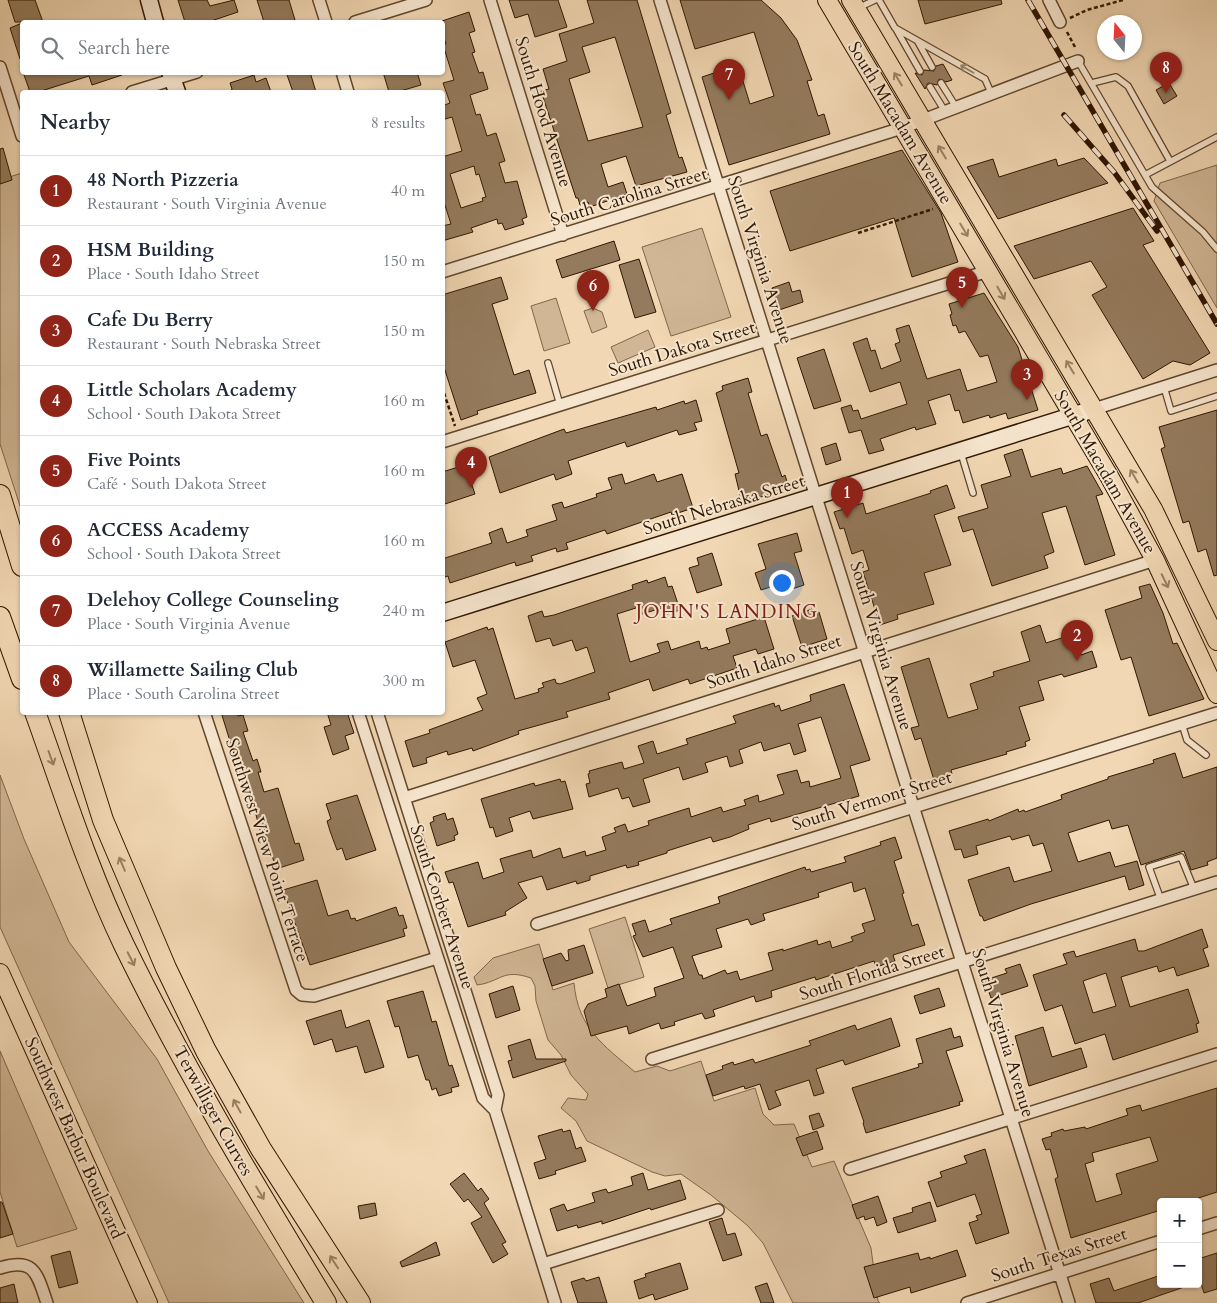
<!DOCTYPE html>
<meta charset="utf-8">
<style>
:root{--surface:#fff;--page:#f2f2f3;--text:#1f2937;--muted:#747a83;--line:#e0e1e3;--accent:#8f2418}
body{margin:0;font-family:Cardo,serif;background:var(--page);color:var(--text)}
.controls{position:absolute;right:15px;bottom:15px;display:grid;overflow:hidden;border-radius:5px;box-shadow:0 1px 4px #0004}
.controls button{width:45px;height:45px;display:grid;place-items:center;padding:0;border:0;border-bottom:1px solid var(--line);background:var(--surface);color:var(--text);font:25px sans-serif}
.compass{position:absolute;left:1097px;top:15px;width:45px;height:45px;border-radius:50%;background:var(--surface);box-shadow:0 1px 4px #0004;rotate:342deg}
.you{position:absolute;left:781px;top:582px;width:18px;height:18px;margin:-12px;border:4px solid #fff;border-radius:50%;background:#1a73e8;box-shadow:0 0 0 8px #1a73e833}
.badge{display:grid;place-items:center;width:32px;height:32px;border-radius:50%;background:var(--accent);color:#fff;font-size:16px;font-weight:700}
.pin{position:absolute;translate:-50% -41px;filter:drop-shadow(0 1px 2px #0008)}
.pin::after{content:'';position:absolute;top:26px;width:18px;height:15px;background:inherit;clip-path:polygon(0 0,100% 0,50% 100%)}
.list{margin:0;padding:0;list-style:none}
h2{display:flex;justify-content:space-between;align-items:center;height:65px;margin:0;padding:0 20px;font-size:21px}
h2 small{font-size:16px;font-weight:400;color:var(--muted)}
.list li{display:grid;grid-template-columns:32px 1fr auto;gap:15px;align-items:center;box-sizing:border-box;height:70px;padding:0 20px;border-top:1px solid var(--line)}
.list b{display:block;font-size:19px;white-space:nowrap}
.list p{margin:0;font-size:16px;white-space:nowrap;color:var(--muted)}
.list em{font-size:16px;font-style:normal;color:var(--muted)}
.icon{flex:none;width:28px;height:28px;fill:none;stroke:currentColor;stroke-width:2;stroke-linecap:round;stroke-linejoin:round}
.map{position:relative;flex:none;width:1217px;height:1303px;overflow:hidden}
.search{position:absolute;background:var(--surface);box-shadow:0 1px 4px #0004;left:20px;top:20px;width:425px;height:55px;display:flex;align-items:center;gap:12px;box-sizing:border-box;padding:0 18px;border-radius:5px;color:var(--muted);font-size:19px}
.panel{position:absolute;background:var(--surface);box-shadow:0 1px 4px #0004;left:20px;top:90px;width:425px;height:625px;border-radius:5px}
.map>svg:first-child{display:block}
</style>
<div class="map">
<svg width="1217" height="1303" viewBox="0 0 1217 1303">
<rect width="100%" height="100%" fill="#f1d7b3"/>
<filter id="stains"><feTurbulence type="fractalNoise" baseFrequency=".004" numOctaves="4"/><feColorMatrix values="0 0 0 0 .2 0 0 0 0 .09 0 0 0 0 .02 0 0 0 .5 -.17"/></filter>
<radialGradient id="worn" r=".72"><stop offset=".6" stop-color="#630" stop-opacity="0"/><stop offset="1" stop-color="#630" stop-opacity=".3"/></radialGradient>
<path fill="#d0b695" stroke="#80664a" d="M1217 165V308L1154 201 1160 183Z
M22 173V512L0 444V176L6 178Z
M702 228 731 317 671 336 642 247Z
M556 298 570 343 544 351 531 306Z
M593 308 602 312 607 327 592 333 584 311Z
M648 330 655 347 618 363 611 347Z
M0 775 24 839 69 942 157 1059 208 1151 304 1303H169L0 927Z
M625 917 644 977 608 988 589 929Z
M539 944 553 990 574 983C578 1028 603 1045 635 1072L657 1066 670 1071 701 1061 714 1101 755 1088 763 1114 774 1125 794 1124 812 1167 834 1161 871 1248 878 1301 880 1303H793L763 1243 748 1226 711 1195 681 1174 665 1176 652 1172 587 1141 576 1121 561 1108 568 1098 586 1100 588 1094 571 1075 561 1055 548 1040 536 1001 535 986 531 978C502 968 501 982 477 985L474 977 493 958Z
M0 1051 77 1229 17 1247 0 1192Z"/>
<path fill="#947b5d" stroke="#301700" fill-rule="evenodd" d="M8 0H35L43 22H15Z
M178 0H207L210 6 234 0 238 12 208 22H185Z
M257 0H289L295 20 286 22H264Z
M509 0H558L567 27 535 37 528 14 515 18Z
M587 0H637L671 113 666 115 679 158 682 157 687 172 636 186 626 156 601 164 608 187 623 182 627 194 590 207 588 202 580 205 578 198H576L541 91 549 89 543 69 567 61 559 34 594 23ZM615 37 643 127 588 141 569 79 590 72 582 47Z
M680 0H761L781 18 797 40 812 80 807 81 818 116 824 114 830 134 729 165 702 77 738 65 750 104 774 96 754 32 695 49Z
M918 0H1001L1002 4 925 24Z
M469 12 475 31 469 33 475 52 472 53 479 73 483 72 488 89 470 95 476 115 480 114 487 136 496 133 505 161 499 163 505 183 517 181 527 217 522 219 524 224 505 230 502 223 498 224 497 219 471 228 473 232 442 241V226L451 224 442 196V157L462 151 452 117 442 120V106L450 103 443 83 454 80 443 45 446 44 442 33V21ZM474 166 476 175 479 174 486 197 482 198 483 201 461 208 450 174Z
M22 23V59H20L10 28Z
M943 64 952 80 946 82 939 79 937 85 928 83 925 89 915 73 922 75 924 70 934 71 936 66Z
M23 72H122V75L92 85 89 76 38 92H30Z
M286 72H310L316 92H293Z
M383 72H417L421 85 397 92H389Z
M254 75 256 82 266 78 271 92H230L232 89 230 83Z
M1169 83 1177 96 1164 104 1156 90Z
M3 148 12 180 0 184V149Z
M902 150 941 213 958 262 912 277 894 218 790 251 770 191Z
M1084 158 1108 183 998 219 967 167 993 159 999 177 1056 159 1058 166Z
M1133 208 1154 241 1143 245 1210 353 1190 365 1173 361 1143 379 1092 295 1107 287 1091 261 1034 279 1014 246Z
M614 241 620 260 562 278 556 260Z
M639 259 656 312 635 318 619 265Z
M501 277 508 299 492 304 514 375 529 370 536 393 477 411 478 414 461 420 442 361V295Z
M789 282 792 292 800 290 803 302 779 310 772 288Z
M984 293 1018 347 1038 410 1008 419 1006 413 990 418 989 415 963 423 959 410 955 411 950 394 928 401 936 424 916 430 915 427 880 439 884 450 869 454 861 430 849 433 841 408 851 405 853 411 858 410 861 419 907 404 900 382 870 392 853 343 867 338 871 351 875 350 881 369 901 361 895 344 900 342 896 329 909 325 927 379 960 369 967 391 997 382 988 355 980 357 965 331 959 333 956 325 953 326 950 315 952 314 949 304Z
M824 349 841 401 814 409 797 358Z
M748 378 752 392 748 393 761 436 767 434 782 477 785 475 789 488 742 503 735 474 739 473 716 393 723 390 722 386Z
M696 400 702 421 694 423 697 430 679 435 677 430 627 447 625 442 568 461 572 474 556 480 554 474 500 493 489 457 564 429 566 433 656 407 657 410 684 401 685 404Z
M1217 410V575L1214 576 1206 549 1198 552 1189 521 1183 523 1161 449 1165 447 1159 427Z
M836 443 841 460 826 465 821 448Z
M1022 449 1031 477 1061 468 1063 474 1087 466 1103 494 1096 496 1115 555 1085 565 1066 506 1042 513 1054 552 1044 556 1048 568 992 586 973 529 963 532 958 517 988 508 981 485 1011 476 1004 455Z
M465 465 475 494 442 505V472Z
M622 474 625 484 654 474 657 482 682 474 693 508 672 515 671 512 607 534 605 530 566 543 568 549 557 552 556 548 531 556 533 561 516 566 515 562 450 583 448 576 442 578V559L492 543 489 533 502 528 507 543 528 536 526 530 557 520 552 505 562 502 564 508 597 497 596 494 612 489 608 478Z
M947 485 955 508 934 515 951 565 924 573 934 604 897 615 898 619 880 625 863 572 869 570 863 550 852 554 844 528 840 529 834 512 863 503 866 514 931 493 930 491Z
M797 533 802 551 794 553 804 585 783 592 780 584 761 590 755 573 766 569 758 544Z
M712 553 722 585 697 593 689 568 699 565 697 558Z
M665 577 668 587 672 586 680 610 667 614 665 607 642 614 639 607 617 614 630 662 660 652 657 644 668 641 671 650 699 641 701 649 707 647 708 650 730 643 726 629 764 617 774 649 758 654 756 649 733 656 737 668 690 684 688 679 653 691 649 679 608 693 610 699 566 712 568 717 518 731 519 734 473 751 472 748 448 755 447 751 426 758 427 763 413 767 405 741 430 733 429 730 483 710 477 698 487 694 475 660 453 667 445 642 487 627 488 630 493 628 515 699 539 692 538 689 544 687 542 683 555 679 556 683 560 684 595 672 587 647 576 651 572 640 553 646 550 638 536 642 528 616 542 611 544 617 554 615 633 589 632 585 647 580 648 583Z
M1150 584 1163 613 1173 644 1177 643 1204 699 1149 716 1131 657 1121 660 1105 610 1142 598 1139 587Z
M812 609 814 614 819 612 827 639 802 647 792 616Z
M1040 625 1046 643 1074 634 1081 655 1092 651 1097 667 1064 677 1062 674 1038 681 1044 700 1019 707 1030 740 1025 742 1026 746 1006 752 1007 754 951 770 952 774 934 780 921 738 915 740 911 728 919 726 901 667 929 658 948 718 978 709 970 684 994 676 993 672 1030 661 1021 632Z
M844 684 870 760 850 766 859 796 771 822 770 818 748 825 749 829 730 837 713 842 711 837 667 851V853L638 862 639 865 627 868 626 865 590 876V880L577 884 576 881 547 890 542 876 518 883 527 898 505 912 506 915 468 927 453 882 449 883 445 872 478 862 483 879 504 872 500 859 531 850 533 858 560 848 563 858 585 851 586 856 606 850 602 837 616 832 614 828 625 824 628 832 649 825 648 821 689 808 691 817 721 807 723 812 746 805 744 800 758 795 759 802 784 794 777 775 797 770 801 783 809 781 810 787 841 778 821 717 798 724 806 751 794 755 790 743 764 751 761 742 739 750 743 763 730 767 727 756 705 763 708 772 683 780 679 767 643 779 650 802 633 807 629 797 622 799 618 788 589 797 586 784 590 783 588 774 590 773 589 771 622 762 624 769 644 763 638 746 653 741 657 754 688 744 686 739 736 723 733 716 774 703 775 707 779 705 781 711 811 701 810 695Z
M221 712H236L238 716 243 715 248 731 243 732 253 761 257 759 261 772H258L264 792 278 788 295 844 299 843 304 860 276 869 264 828 260 830 250 792 246 793Z
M327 712H347L354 733 345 736 349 749 333 755 324 727 331 725Z
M1175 753 1183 778 1217 767V858L1207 862 1208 865 1191 870 1184 851 1141 865 1128 825 1112 829 1109 820 1068 833 1078 862 1110 852 1115 867 1137 861 1144 885 1129 890 1125 876 1031 904 984 921 982 916H980L968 880 1009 867 1014 882 1052 871 1043 843 1033 846 1029 835 1012 840 1010 836 976 846 978 854 964 858 961 849 955 850 949 831 988 819 989 821 1018 809 1019 812 1024 810 1025 812 1062 799 1061 795 1108 779V777L1154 763 1153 760Z
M560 779 561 782 565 781 573 809 533 819 530 811 509 818 513 831 496 837 493 827 490 828 481 799 534 783 535 786Z
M357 795 376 850 346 860 342 848 337 850 330 831 327 821 331 819 326 804Z
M445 813 447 820 453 818 458 834 454 836 455 840 437 846 430 823 434 821 433 817Z
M895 837 902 858 894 861 904 893 902 894 912 926 918 924 925 945 893 955 895 961 876 967 874 961 816 980 815 977 771 991 772 997 756 1002 754 996 713 1010 715 1016 705 1019 702 1013 674 1022 675 1025 661 1029 659 1023 629 1034 627 1026 591 1036 584 1011 588 1004 607 997 605 989 619 984 627 1006 656 996 654 988 684 978 673 947 643 957 633 936 636 935 632 924 645 920 649 932 672 924 670 919 720 903 718 897 805 867 806 870 810 869 811 872 846 862 844 857 881 845 880 842ZM852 882 854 892 865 888 875 920 862 924 865 932 851 937 853 941 832 948 830 941 818 945 817 940 783 951V949L768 953 773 970 740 980 737 971 727 974 725 970 703 979 702 975H699L692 956 722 947 716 929 748 919 751 925 765 920 763 914 819 897 818 893Z
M317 880 328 916 348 910 351 919 355 918 356 921 396 907 399 916 403 915 407 928 403 929 405 936 310 965 283 890Z
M1202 929 1208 947 1203 949 1209 966 1177 976 1174 967 1159 972 1157 966 1121 977 1130 1007 1188 989 1199 1023 1196 1024 1198 1032 1113 1060 1105 1034 1075 1044 1062 1005 1045 1011 1033 975 1067 964 1063 954 1074 951 1076 957 1135 939 1138 951H1144ZM1106 973 1116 1006 1093 1013 1083 981Z
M584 945 593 973 552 986 543 959 561 953 566 961 569 960 568 950Z
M1020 964 1028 986 991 998 985 980 1007 973 1005 969Z
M513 986 520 1010 496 1018 489 994Z
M939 988 945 1006 920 1014 914 996Z
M423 991 432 1022 436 1021 449 1066 452 1065 459 1086 451 1088 452 1092 439 1096 436 1088 432 1090 429 1080H426L418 1055 408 1058 399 1026 395 1027 387 1001Z
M341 1010 346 1028 369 1020 384 1067 365 1073 357 1046 336 1052 332 1039 314 1045 306 1021Z
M891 1018 900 1046 845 1065 843 1060 816 1069 824 1093 814 1096 809 1080 775 1091 781 1105 769 1110 760 1084 745 1089 744 1086 713 1096 706 1075 723 1069 722 1066 733 1062 734 1065 753 1059 755 1063 811 1045 809 1041 855 1025 857 1030Z
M1043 1027 1052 1057 1081 1048 1087 1067 1029 1086 1015 1036Z
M951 1028 954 1038 960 1036 963 1046 946 1051 963 1101 959 1102 960 1105 866 1133 863 1123 864 1122 852 1088 919 1067 918 1064 923 1063 916 1039Z
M530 1039 536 1059H566V1061L513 1078 508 1061 512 1060 508 1046Z
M1217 1088V1192L1186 1202H1161V1210L1071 1238 1055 1179 1058 1177 1050 1149 1046 1150 1042 1139 1052 1136 1051 1133 1063 1129 1064 1131 1085 1127 1086 1129 1128 1115 1126 1109 1140 1105 1142 1111ZM1150 1137 1158 1161 1116 1174 1122 1194 1096 1202 1085 1164 1094 1161 1092 1153Z
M819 1113 824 1126 813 1130 809 1116Z
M562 1129 563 1132 570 1130 576 1149 581 1147 586 1161 555 1171 556 1174 539 1179 534 1163 546 1159 538 1136Z
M817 1131 823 1149 803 1156 796 1138Z
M985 1149 1009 1233 976 1244 969 1223 978 1220 976 1216 982 1214 975 1194 937 1207 928 1182 942 1177 940 1172 967 1163 964 1156Z
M464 1173 478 1191 481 1188 489 1199 484 1203 506 1242 502 1244 508 1254 493 1263 471 1223 482 1217 468 1199 464 1202 450 1184Z
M643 1173 648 1190 680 1180 686 1199 651 1210 650 1208 602 1224V1221L578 1228 577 1225 557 1231 550 1209 564 1204 567 1211 595 1202 592 1193 606 1189 608 1193 633 1185 631 1177Z
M878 1196 887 1222 877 1226 874 1217 865 1220 864 1216 857 1219 852 1205Z
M0 1202H2L13 1234 0 1238Z
M930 1202 936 1221 898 1233 893 1218 913 1212 912 1208Z
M375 1203 377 1215 360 1219 358 1206Z
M722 1218 727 1235 735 1233 742 1255 723 1261 709 1222Z
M436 1242 440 1255 402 1267 400 1262Z
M957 1250 966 1276 911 1293 910 1287 874 1298 864 1267 918 1253 920 1260 930 1257V1259Z
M70 1251 78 1283 59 1288 51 1256Z
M1217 1253V1289L1204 1293 1201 1283 1198 1284V1259Z
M680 1263 688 1289 655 1300 653 1294 639 1299 634 1281 646 1277 645 1274Z
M1161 1275V1284H1187V1286L1138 1303H1096L1090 1284 1109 1278 1114 1291Z
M599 1277 607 1303H578L571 1282 584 1278 586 1281Z
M767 1283 774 1303H761L755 1287Z
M14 1284 18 1303H0V1288Z"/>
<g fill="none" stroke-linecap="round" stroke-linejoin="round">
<g stroke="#60472d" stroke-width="8">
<path id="lane" d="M879 0 895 28 985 79 992 95
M858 8 875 0
M896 29 920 71
M918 42 932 67
M1078 61 1152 187 1203 232 1217 249
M941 83 956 107
M1092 83 1116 77 1128 86 1170 161
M930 87 946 113
M1145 175 1217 137
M548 363 560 405
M1164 387 1171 411 1217 396
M961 453 973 493
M1182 724 1187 740 1206 755
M1161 900 1149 867 1181 857 1194 889"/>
</g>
<g stroke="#60472d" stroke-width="14">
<path id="street" d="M319 0 326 22
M490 0 563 235
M660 0 1069 1303
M1049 0 1060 22
M355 22 426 0
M0 67 22 136
M342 72 348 92
M132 92 197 72
M442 272 902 128 1078 61
M1094 409 1217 370
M442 442 988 271
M204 712 296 990 302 995 314 996 437 958
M358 712 483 1098 495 1110
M377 712 498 1095 495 1110 555 1303
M404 798 1155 560
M537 924 1217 713
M652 1059 1217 882
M850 1169 1217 1054
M1198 1229 1217 1223
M543 1264 718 1210
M0 1268C35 1257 37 1274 47 1303
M967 1303 1161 1241"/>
</g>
<g stroke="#301700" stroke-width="19">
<path id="secondary" d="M149 0 155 22
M170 72 177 92
M442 613 1094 409"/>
</g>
<g stroke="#301700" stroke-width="20">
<path id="primary" d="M827 0 1109 476 1155 560 1217 694
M851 0 1153 509 1217 641
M0 973 148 1303"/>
</g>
<g stroke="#301700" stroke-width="22">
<path id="highway" d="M0 495 22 566
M0 617 22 679
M35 712C63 790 88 870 124 945 184 1068 255 1186 326 1303
M69 712 103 820 166 968 206 1051 261 1149 360 1303"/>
</g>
<path stroke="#301700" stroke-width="2.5" stroke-dasharray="4 2.5" stroke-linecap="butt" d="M1070 18 1087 10 1123 0
M1067 32 1076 49
M858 233 933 209
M442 387 455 426"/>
<use href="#lane" stroke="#f6e5ce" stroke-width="5.5"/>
<use href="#street" stroke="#f6e5ce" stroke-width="11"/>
<use href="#secondary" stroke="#f6e5ce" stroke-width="16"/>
<use href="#primary" stroke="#f1d7b3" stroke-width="18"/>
<use href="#highway" stroke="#f1d7b3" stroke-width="20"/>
<g stroke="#301700" stroke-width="5.5">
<path id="rail" d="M1028 0 1217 324
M1064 115 1114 172 1157 231"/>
</g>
<use href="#rail" stroke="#f6e5ce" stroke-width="4" stroke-dasharray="11" stroke-linecap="butt"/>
</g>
<defs><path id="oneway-shaft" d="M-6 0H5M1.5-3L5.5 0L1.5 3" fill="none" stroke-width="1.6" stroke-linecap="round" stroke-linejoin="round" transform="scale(1.25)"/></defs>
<use stroke="#9d8871" href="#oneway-shaft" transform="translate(967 69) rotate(-150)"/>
<g stroke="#9a8162">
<use href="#oneway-shaft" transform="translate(898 79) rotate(-121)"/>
<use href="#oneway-shaft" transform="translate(942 152) rotate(-121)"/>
<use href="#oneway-shaft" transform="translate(964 230) rotate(59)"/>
<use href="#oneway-shaft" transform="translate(1001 293) rotate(60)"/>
<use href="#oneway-shaft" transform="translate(1070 367) rotate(-121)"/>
<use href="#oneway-shaft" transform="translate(1134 476) rotate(-120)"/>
<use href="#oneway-shaft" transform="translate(1165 581) rotate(64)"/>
<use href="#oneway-shaft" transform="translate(51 758) rotate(70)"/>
<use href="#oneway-shaft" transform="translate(122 864) rotate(-113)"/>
<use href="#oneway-shaft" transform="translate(131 959) rotate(63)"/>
<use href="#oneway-shaft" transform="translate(237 1106) rotate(-119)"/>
<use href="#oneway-shaft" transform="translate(260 1193) rotate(59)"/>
<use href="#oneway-shaft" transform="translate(334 1262) rotate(-123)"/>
</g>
<g text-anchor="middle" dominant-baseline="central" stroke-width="4" stroke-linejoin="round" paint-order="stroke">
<g font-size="18" fill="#301700" stroke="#f6e5ce">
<text transform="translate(543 112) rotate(73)">South Hood Avenue</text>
<text transform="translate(900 123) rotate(59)">South Macadam Avenue</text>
<text transform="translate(629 197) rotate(-17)">South Carolina Street</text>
<text transform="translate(760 260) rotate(72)">South Virginia Avenue</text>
<text transform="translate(682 349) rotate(-17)">South Dakota Street</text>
<text transform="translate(1105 472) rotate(60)">South Macadam Avenue</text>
<text transform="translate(724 505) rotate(-17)">South Nebraska Street</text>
<text transform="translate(881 646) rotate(73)">South Virginia Avenue</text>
<text transform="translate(774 662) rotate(-18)">South Idaho Street</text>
<text transform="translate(872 801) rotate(-17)">South Vermont Street</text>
<text transform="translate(267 850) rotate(72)">Southwest View Point Terrace</text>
<text transform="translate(442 907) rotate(72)">South Corbett Avenue</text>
<text transform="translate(872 973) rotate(-17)">South Florida Street</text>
<text transform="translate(1003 1033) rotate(73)">South Virginia Avenue</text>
<text transform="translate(213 1111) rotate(61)">Terwilliger Curves</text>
<text transform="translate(74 1138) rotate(66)">Southwest Barbur Boulevard</text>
<text transform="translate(1059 1255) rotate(-18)">South Texas Street</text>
</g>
<g font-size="19" letter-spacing="1" fill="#7a1f14" stroke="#f6e5ce">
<text x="727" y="612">JOHN'S LANDING</text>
</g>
</g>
<rect width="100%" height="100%" filter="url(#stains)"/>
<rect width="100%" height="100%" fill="url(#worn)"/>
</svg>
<div class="controls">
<button>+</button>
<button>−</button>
</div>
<svg class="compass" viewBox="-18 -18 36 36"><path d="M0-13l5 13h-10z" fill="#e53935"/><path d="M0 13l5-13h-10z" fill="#747a83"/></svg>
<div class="you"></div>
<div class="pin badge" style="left:847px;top:518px">1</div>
<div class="pin badge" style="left:1077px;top:661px">2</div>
<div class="pin badge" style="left:1027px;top:400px">3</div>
<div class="pin badge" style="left:471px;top:488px">4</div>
<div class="pin badge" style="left:962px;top:308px">5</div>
<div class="pin badge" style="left:593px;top:311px">6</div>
<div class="pin badge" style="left:729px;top:100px">7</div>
<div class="pin badge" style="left:1166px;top:93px">8</div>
<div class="search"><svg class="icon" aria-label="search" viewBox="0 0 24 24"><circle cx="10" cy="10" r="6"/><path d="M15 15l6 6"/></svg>Search here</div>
<section class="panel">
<h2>Nearby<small>8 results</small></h2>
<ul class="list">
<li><span class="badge">1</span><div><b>48 North Pizzeria</b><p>Restaurant · South Virginia Avenue</p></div><em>40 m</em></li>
<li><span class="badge">2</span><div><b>HSM Building</b><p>Place · South Idaho Street</p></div><em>150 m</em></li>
<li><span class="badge">3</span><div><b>Cafe Du Berry</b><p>Restaurant · South Nebraska Street</p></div><em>150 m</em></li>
<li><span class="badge">4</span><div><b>Little Scholars Academy</b><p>School · South Dakota Street</p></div><em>160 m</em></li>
<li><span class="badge">5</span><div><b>Five Points</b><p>Café · South Dakota Street</p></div><em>160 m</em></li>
<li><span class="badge">6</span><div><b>ACCESS Academy</b><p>School · South Dakota Street</p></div><em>160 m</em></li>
<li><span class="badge">7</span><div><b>Delehoy College Counseling</b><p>Place · South Virginia Avenue</p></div><em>240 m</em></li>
<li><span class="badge">8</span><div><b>Willamette Sailing Club</b><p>Place · South Carolina Street</p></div><em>300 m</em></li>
</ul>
</section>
</div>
